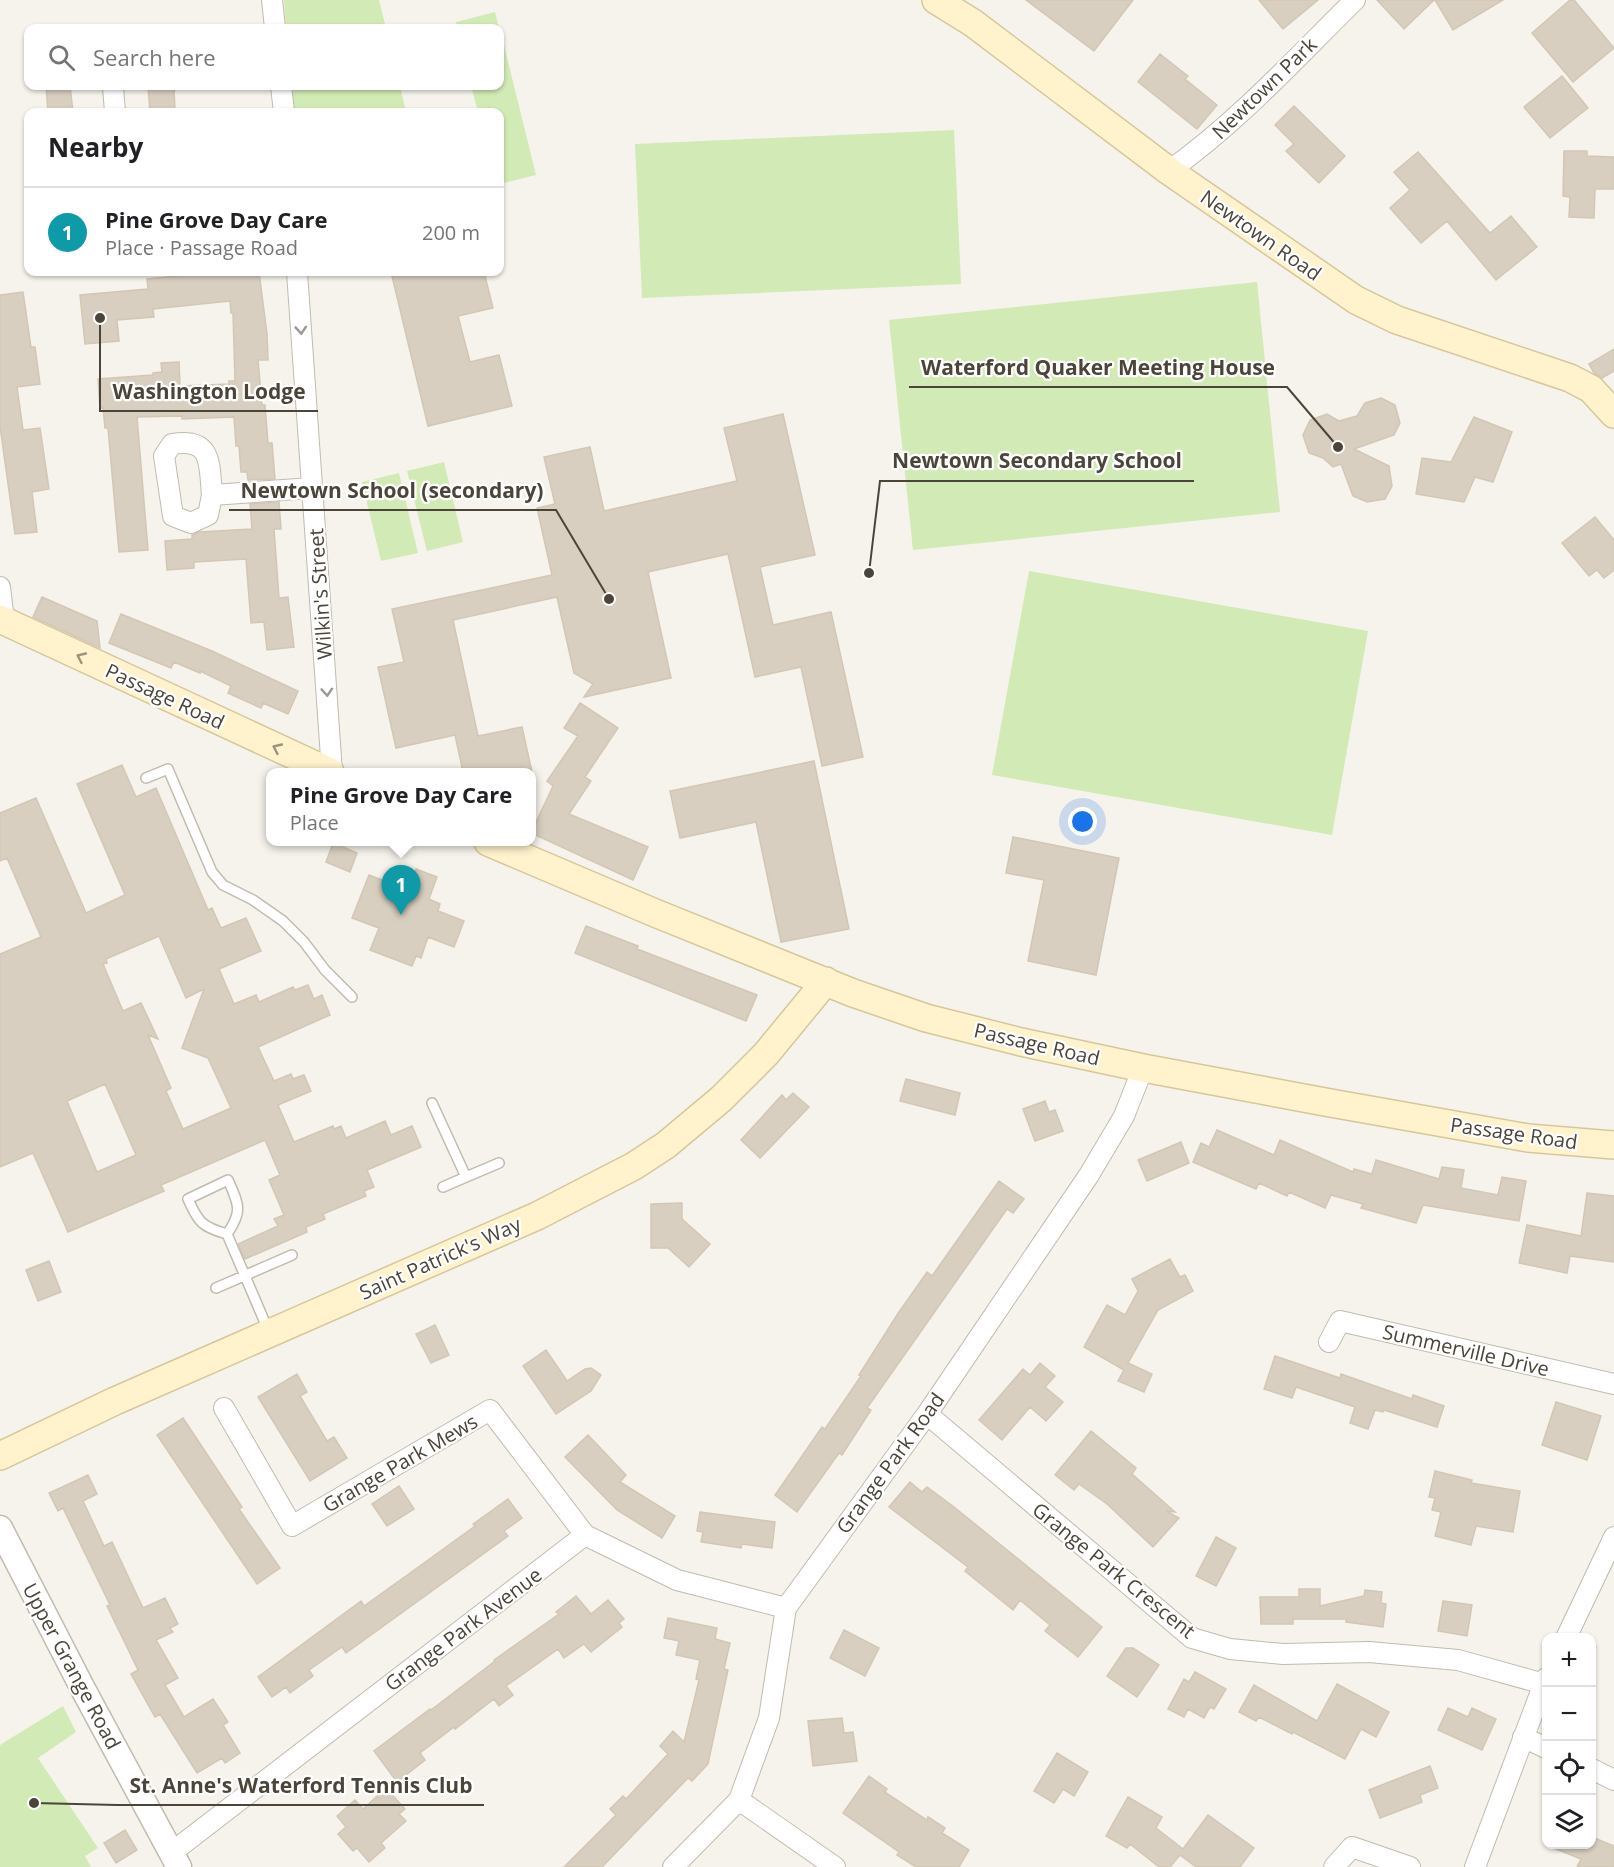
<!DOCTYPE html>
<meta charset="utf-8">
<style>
:root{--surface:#fff;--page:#f6f6f6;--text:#202124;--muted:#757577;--line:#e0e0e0;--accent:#fc3f1d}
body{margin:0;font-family:"Open Sans",sans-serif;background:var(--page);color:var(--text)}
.controls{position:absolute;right:18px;bottom:18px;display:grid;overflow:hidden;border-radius:12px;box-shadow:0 2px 4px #0004}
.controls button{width:54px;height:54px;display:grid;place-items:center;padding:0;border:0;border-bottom:2px solid var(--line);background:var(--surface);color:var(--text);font:30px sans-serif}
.you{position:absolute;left:1083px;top:822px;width:21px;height:21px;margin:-15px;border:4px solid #fff;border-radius:50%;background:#1a73e8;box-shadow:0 0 0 9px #1a73e833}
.badge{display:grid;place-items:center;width:39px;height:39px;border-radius:50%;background:var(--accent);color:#fff;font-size:20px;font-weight:700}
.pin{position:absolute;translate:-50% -50px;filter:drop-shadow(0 2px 3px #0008)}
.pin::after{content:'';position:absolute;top:32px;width:21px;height:18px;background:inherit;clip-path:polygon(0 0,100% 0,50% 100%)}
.popup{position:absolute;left:266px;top:768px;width:270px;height:78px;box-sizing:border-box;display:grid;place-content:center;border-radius:12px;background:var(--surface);filter:drop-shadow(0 2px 4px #0005);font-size:20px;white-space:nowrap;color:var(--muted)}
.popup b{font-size:22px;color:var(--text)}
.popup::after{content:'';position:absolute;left:50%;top:100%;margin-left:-12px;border:12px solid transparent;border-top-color:var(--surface)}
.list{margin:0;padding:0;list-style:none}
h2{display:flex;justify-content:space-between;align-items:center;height:78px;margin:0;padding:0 24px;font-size:26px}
h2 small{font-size:20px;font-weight:400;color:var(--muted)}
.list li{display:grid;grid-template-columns:39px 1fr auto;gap:18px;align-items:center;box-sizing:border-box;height:90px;padding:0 24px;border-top:2px solid var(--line)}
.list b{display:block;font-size:22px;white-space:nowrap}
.list p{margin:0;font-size:20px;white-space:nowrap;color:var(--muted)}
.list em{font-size:20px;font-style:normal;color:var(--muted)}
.icon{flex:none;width:33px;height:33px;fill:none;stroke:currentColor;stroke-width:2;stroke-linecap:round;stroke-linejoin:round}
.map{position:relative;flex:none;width:1614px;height:1867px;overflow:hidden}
.search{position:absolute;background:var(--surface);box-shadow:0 2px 4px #0004;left:24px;top:24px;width:480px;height:66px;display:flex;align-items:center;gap:15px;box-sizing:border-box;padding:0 21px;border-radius:12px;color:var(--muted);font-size:22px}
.panel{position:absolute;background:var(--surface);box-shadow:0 2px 4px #0004;left:24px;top:108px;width:480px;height:168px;border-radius:12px}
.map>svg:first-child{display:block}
</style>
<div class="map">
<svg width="1614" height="1867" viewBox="0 0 1614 1867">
<rect width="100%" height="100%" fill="#f6f3ec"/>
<path fill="#d2eab5" d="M284 0H379L386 28H286Z
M495 12 499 28H457L456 22Z
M500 29 536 175 500 184V112H478L471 86H500Z
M292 86H400L406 112H294Z
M954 130 961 284 642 298 635 144Z
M1257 282 1280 512 913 550 889 320Z
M444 462 463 542 427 551 407 471Z
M399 473 418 553 381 561 362 482Z
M1029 571 1368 631 1332 835 992 775Z
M63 1706 76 1732 38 1758 98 1848 85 1856 91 1867H0V1745Z"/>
<path fill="#d8cfc1" stroke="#d3c7b4" stroke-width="1.5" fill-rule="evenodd" d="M1026 0H1133L1094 51Z
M1259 0H1318L1283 29Z
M1377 0H1434L1404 29Z
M1435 0H1503L1453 30Z
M1570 0H1574L1614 48 1573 82 1532 33Z
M1160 54 1188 76 1185 79 1217 105 1197 129 1138 82Z
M1562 76 1588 108 1550 138 1524 107Z
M46 86H70L73 112H48Z
M148 86H174L175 112H150Z
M1294 106 1345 156 1319 183 1286 151 1294 144 1275 125Z
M1564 151H1587V156L1614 157V189H1595L1594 218 1569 217 1570 197 1563 196Z
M1418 152 1490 233 1511 216 1537 247 1496 280 1447 221 1421 243 1390 208 1410 190 1394 172Z
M220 272H259L267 334 268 360H258L262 405H265L268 443H272L275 479 248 480 247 472H241L239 446H236L234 417 182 419V416L137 417 148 550 119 552 108 428H105L103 407 100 408 98 379 153 375V373L162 372 161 363 179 362 180 386 229 384V381H235L233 313H231L230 301 153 309 154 317 117 320 119 341 85 344 80 295 148 289 147 279Z
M391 272H484L493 308 458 316 470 362 499 355 512 406 428 426Z
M23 292 31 347H35L40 384 17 387 23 430 40 428 49 489 32 492 37 532 15 534 0 426V295Z
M1614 349V371L1602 378 1594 373 1589 364Z
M1381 398 1395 405 1400 423 1394 435 1354 449 1389 466 1392 486 1385 499 1367 502 1353 496 1341 464 1333 467 1323 458 1309 453 1303 435 1310 420 1327 414 1339 421 1357 416 1365 403Z
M783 414 815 555 760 567 773 625 831 612 863 757 822 766 801 667 755 677 728 554 648 572 671 678 584 697 593 684 574 673 557 597 453 620 478 736 522 727 532 772H463L455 735 396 748 378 667 404 662 392 609 552 575 537 508 555 504 544 457 590 447 604 511 737 481 724 428Z
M1474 417 1512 432 1493 482 1475 477 1464 502 1416 494 1422 458 1451 462Z
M279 502 281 529H274L279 598 288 597 294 647 267 650 264 622 251 623 246 559 194 562V568L167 570 165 541 192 539V535L199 532 252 529 250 504Z
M1595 517 1614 540V570L1604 578 1597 570 1589 576 1562 543Z
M42 597 97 621 100 648 33 617Z
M121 614 212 651 298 691 288 714 263 703 261 708 228 693 231 686 200 671V673L174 662 171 668 109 643Z
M580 703 618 728 585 777 591 781 569 814 648 847 633 880 531 833 553 786 547 781 578 736 564 728Z
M814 761 849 929 781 942 756 822 680 838 670 791Z
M122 765 136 797 156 788 208 910 212 908 221 928 246 918 261 951 219 969 234 1004 256 995 259 1002 293 987 295 990 308 985 314 999 322 995 330 1015 258 1047 274 1081 291 1074 293 1079 304 1075 311 1091 278 1105 294 1142 333 1126 334 1129 341 1126 346 1138 385 1121 391 1135 412 1126 421 1147 367 1170 374 1187 364 1191 366 1196 323 1214 325 1219 306 1227 307 1232 245 1259 238 1244 278 1226 274 1219 284 1215 269 1180 280 1175 265 1140 161 1185 164 1191 68 1232 33 1153 0 1167V954L41 937 7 858 0 861V813L36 798 86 913 125 895 77 784ZM159 936 186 998 204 989 182 1048 208 1058 231 1108 183 1129 166 1091 171 1088 148 1035 158 1039 141 1003 123 1011 103 964 107 963 106 959ZM105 1084 136 1155 97 1172 67 1101Z
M1013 837 1119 858 1096 975 1028 961 1044 880 1006 873Z
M333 843 357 853 350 872 326 862Z
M416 869 437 877 429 899 440 904 438 911 464 921 454 947 428 937 421 958 416 956 412 966 370 950 379 928 352 918 369 875 408 890Z
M586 926 638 946 637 949 757 995 746 1021 575 953Z
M906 1079 960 1093 955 1115 900 1101Z
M793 1093 809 1107 760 1158 741 1140 782 1095 786 1100Z
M1045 1101 1049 1112 1055 1110 1063 1131 1035 1141 1023 1109Z
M1217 1130 1274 1155 1280 1140 1353 1172 1354 1169 1372 1174 1376 1160 1439 1179 1442 1167 1464 1170 1461 1188 1498 1195 1502 1177 1526 1181 1519 1221 1423 1205 1416 1223 1361 1208 1363 1204 1331 1195 1325 1208 1289 1192 1287 1196 1259 1183 1256 1189 1193 1162 1201 1143 1209 1147Z
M1181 1142 1189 1163 1147 1181 1138 1160Z
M999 1181 1024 1199 1013 1213 1007 1209 867 1408 871 1410 842 1455 839 1453 797 1512 775 1495 822 1427 825 1429 861 1376 859 1375 897 1315 927 1272 932 1276Z
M1587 1193 1614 1196V1262L1570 1256 1567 1273 1519 1263 1527 1225 1581 1236Z
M682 1203V1219L710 1244 689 1267 668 1248H651V1204Z
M1170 1259 1180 1277 1185 1275 1193 1291 1158 1310 1128 1363 1152 1374 1144 1392 1118 1381 1124 1370 1084 1347 1107 1305 1125 1315 1138 1291 1132 1279Z
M49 1261 61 1292 38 1301 26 1270Z
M435 1325 449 1355 431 1363 416 1334Z
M546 1350 567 1381 585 1369 591 1368 601 1375 591 1391 556 1414 523 1366Z
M1275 1356 1340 1378 1341 1374 1412 1399 1413 1395 1444 1406 1437 1427 1384 1410 1383 1412 1375 1410 1368 1429 1350 1423 1355 1407 1296 1387 1292 1398 1264 1389Z
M1040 1363 1055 1376 1045 1387 1063 1402 1046 1421 1030 1407 1002 1440 979 1420 1023 1369 1030 1375Z
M297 1374 307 1392 300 1396 327 1441 334 1437 347 1458 310 1481 258 1397Z
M1556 1402 1601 1416 1587 1460 1542 1445Z
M183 1418 242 1507 239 1509 280 1568 257 1584 157 1435Z
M1091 1431 1136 1468 1132 1474 1175 1512 1166 1511 1179 1518 1153 1547 1107 1504 1079 1484 1074 1490 1055 1475Z
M588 1435 626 1475 620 1482 675 1516 662 1538 617 1510 565 1457Z
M1435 1471 1472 1480 1471 1483 1520 1491 1513 1532 1476 1526 1471 1545 1435 1536 1441 1512 1432 1510 1435 1498 1429 1497Z
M88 1475 97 1494 83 1501 104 1546 112 1542 143 1608 165 1598 178 1624 170 1628 173 1632 156 1640 178 1678 165 1685 184 1717 213 1699 228 1722 223 1725 240 1753 225 1763 222 1758 197 1773 160 1714 155 1717 131 1674 138 1670 107 1606 110 1605 63 1508 58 1511 49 1493Z
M910 1482 922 1492 927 1487 954 1507 1102 1627 1078 1657 1045 1631 1050 1625 1020 1600 1013 1610 965 1571 968 1567 889 1507Z
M399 1486 414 1509 387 1526 372 1504Z
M508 1499 522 1518 504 1531 508 1536 346 1653 342 1647 309 1670 313 1676 290 1693 286 1687 272 1697 258 1677 361 1601 364 1606 417 1568 475 1526 473 1524Z
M700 1512 775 1522 772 1548 742 1544 741 1548 701 1542 703 1532 697 1531Z
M1216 1537 1236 1548 1216 1586 1196 1576Z
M1299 1589H1320V1606L1364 1596 1365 1590 1382 1592 1381 1603 1386 1604 1383 1627 1346 1622V1619H1293V1624H1261L1260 1597H1299Z
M576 1596 591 1614 608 1600 624 1619 619 1623 622 1627 591 1652 584 1644 564 1658 558 1649 540 1662 506 1686 513 1695 499 1706 494 1699 455 1729 454 1727 420 1753 425 1760 397 1782 374 1751 430 1709 431 1710 495 1661 494 1660 559 1614 556 1612Z
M1443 1601 1472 1605 1467 1636 1438 1631Z
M668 1618 717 1628 715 1639 730 1643 724 1669 728 1670 708 1764 692 1781 688 1778 602 1867H564L616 1815 610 1809 623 1796 626 1799 668 1754 660 1746 673 1731 684 1742 699 1680 696 1679 700 1660 676 1655 679 1641 664 1638Z
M844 1630 879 1648 865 1676 830 1658Z
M1126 1648H1133L1159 1665 1137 1697 1107 1676Z
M1195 1672 1226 1689 1214 1709 1210 1707 1204 1718 1188 1709 1184 1717 1168 1709 1184 1679 1189 1682Z
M1337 1684 1389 1712 1376 1737 1361 1729 1345 1759 1293 1732 1292 1734 1259 1717 1256 1721 1239 1712 1254 1685 1317 1721Z
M1448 1708 1468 1717 1472 1708 1496 1719 1482 1750 1438 1730Z
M842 1718 844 1733 853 1732 857 1761 813 1766 808 1721Z
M1057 1753 1088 1772 1074 1796 1063 1789 1054 1803 1034 1791Z
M1430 1766 1438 1788 1420 1795 1422 1802 1380 1818 1369 1790Z
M869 1776 887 1789 885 1792 927 1820 928 1817 945 1828 942 1833 969 1850 959 1867H916L897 1855 899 1852 843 1813Z
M386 1788 405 1809 399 1814 406 1821 381 1843 385 1848 369 1862 357 1848 353 1851 338 1834 346 1827 337 1816 355 1800 363 1809Z
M1128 1797 1162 1817 1156 1828 1183 1849 1208 1815 1254 1848 1240 1867H1196L1180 1855 1170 1867H1159L1130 1844 1127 1848 1106 1836Z
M125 1830 137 1850 116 1863 104 1843Z
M1592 1837 1614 1846V1867H1577L1581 1859 1546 1845H1592Z"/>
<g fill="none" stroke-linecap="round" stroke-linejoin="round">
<g stroke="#c2bbae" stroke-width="12">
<path id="service" d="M146 778 168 769 212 872 223 885 253 900 283 921 304 942 325 970 352 997
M432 1103 466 1177 443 1187
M466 1177 499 1163
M227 1234C243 1211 239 1205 228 1180L188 1199C198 1222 202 1227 227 1234L269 1332
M216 1288 292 1255"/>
</g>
<g stroke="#c2bbae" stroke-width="22">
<path id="minor" d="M272 0 275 28
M281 86 284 112
M113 87 115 112
M1169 171C1238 122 1295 59 1355 0
M297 272 332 772
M212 495C209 464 213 437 172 444L164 456 173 516 191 523 208 515 212 495 312 488
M0 587 4 621
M1329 1342 1340 1321 1614 1384
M224 1408 292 1526 490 1410 585 1535
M927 1414 1192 1638 1230 1649 1283 1654 1369 1652 1458 1660 1544 1684
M1566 1638 1614 1537
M1523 1737 1546 1748
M1592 1769 1614 1780
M739 1800 835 1867
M171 1853 585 1535 677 1580 786 1608
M673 1867 739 1800 769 1718 786 1608 927 1414 1089 1175 1124 1116 1143 1068
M1334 1867 1352 1847 1410 1867
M1475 1867 1546 1678"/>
</g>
<g stroke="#c2bbae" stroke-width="27">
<path id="tertiary" d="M0 1528 83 1689 179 1867"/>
</g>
<g stroke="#d6c79b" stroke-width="30">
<path id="secondary" d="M936 0 973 23 1169 171 1356 300 1397 320 1570 378 1591 389 1614 414
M0 619 330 772
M488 842 655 913 853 993 926 1018 1021 1042 1143 1068 1325 1102 1528 1138 1614 1145
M0 1456 115 1401 537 1216 634 1166 666 1145 721 1099 766 1054 826 981"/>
</g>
<use href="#service" stroke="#fff" stroke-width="9"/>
<use href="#minor" stroke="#fff" stroke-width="20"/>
<use href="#tertiary" stroke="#fff" stroke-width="24"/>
<use href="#secondary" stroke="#fff3cd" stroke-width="27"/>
</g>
<defs><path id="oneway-chevron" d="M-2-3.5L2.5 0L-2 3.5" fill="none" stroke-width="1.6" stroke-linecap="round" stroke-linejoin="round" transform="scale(1.5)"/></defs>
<g stroke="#9c9892">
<use href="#oneway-chevron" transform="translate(301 330) rotate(86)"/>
<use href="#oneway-chevron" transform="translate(327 692) rotate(86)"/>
</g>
<g stroke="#9c937c">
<use href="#oneway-chevron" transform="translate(81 657) rotate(-155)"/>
<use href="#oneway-chevron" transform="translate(277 748) rotate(-155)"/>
</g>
<g text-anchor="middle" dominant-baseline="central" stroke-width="4.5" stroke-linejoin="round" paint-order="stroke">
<g font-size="20" fill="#4b4439" stroke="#fff">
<text transform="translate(1264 88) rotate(-44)">Newtown Park</text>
<text transform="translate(1261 235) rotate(35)">Newtown Road</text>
<text transform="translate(320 594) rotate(-94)">Wilkin's Street</text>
<text transform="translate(165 696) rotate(25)">Passage Road</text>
<text transform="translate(1037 1044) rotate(13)">Passage Road</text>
<text transform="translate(1514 1133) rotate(8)">Passage Road</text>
<text transform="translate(440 1258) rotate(-24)">Saint Patrick's Way</text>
<text transform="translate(1466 1350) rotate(13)">Summerville Drive</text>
<text transform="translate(400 1463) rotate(-30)">Grange Park Mews</text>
<text transform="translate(890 1463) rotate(-54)">Grange Park Road</text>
<text transform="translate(1114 1570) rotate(39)">Grange Park Crescent</text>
<text transform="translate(463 1629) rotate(-37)">Grange Park Avenue</text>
<text transform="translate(72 1666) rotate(62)">Upper Grange Road</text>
</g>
</g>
<path fill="none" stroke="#4b4439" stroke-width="2" d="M1338 447L1287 387H909M100 318L100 411H318M869 573L880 481H1194M609 599L556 510H229M34 1803L117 1805H484"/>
<g fill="#4b4439" stroke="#fff" stroke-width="2">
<circle cx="1338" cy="447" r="6"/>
<circle cx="100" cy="318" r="6"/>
<circle cx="869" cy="573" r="6"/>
<circle cx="609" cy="599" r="6"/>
<circle cx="34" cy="1803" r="6"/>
</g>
<g font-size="21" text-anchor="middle" font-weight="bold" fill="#4b4439" stroke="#fff" stroke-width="4.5" stroke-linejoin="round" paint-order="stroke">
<text x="1098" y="375">Waterford Quaker Meeting House</text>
<text x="209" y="399">Washington Lodge</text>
<text x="1037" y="468">Newtown Secondary School</text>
<text x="392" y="498">Newtown School (secondary)</text>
<text x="301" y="1793">St. Anne's Waterford Tennis Club</text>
</g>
</svg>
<div class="controls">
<button>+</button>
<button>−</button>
<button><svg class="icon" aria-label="locate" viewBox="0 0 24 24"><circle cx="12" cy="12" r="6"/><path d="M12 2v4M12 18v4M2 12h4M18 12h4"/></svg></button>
<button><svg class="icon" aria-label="layers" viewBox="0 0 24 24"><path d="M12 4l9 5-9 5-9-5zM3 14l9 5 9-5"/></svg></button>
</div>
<div class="you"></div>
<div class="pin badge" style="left:401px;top:915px;background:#0f9aa8">1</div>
<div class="popup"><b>Pine Grove Day Care</b>Place</div>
<div class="search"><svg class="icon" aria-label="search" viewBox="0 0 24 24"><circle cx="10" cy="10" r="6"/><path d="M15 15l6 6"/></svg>Search here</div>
<section class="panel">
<h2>Nearby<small></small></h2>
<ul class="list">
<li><span class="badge" style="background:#0f9aa8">1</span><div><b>Pine Grove Day Care</b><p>Place · Passage Road</p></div><em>200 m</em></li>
</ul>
</section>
</div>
